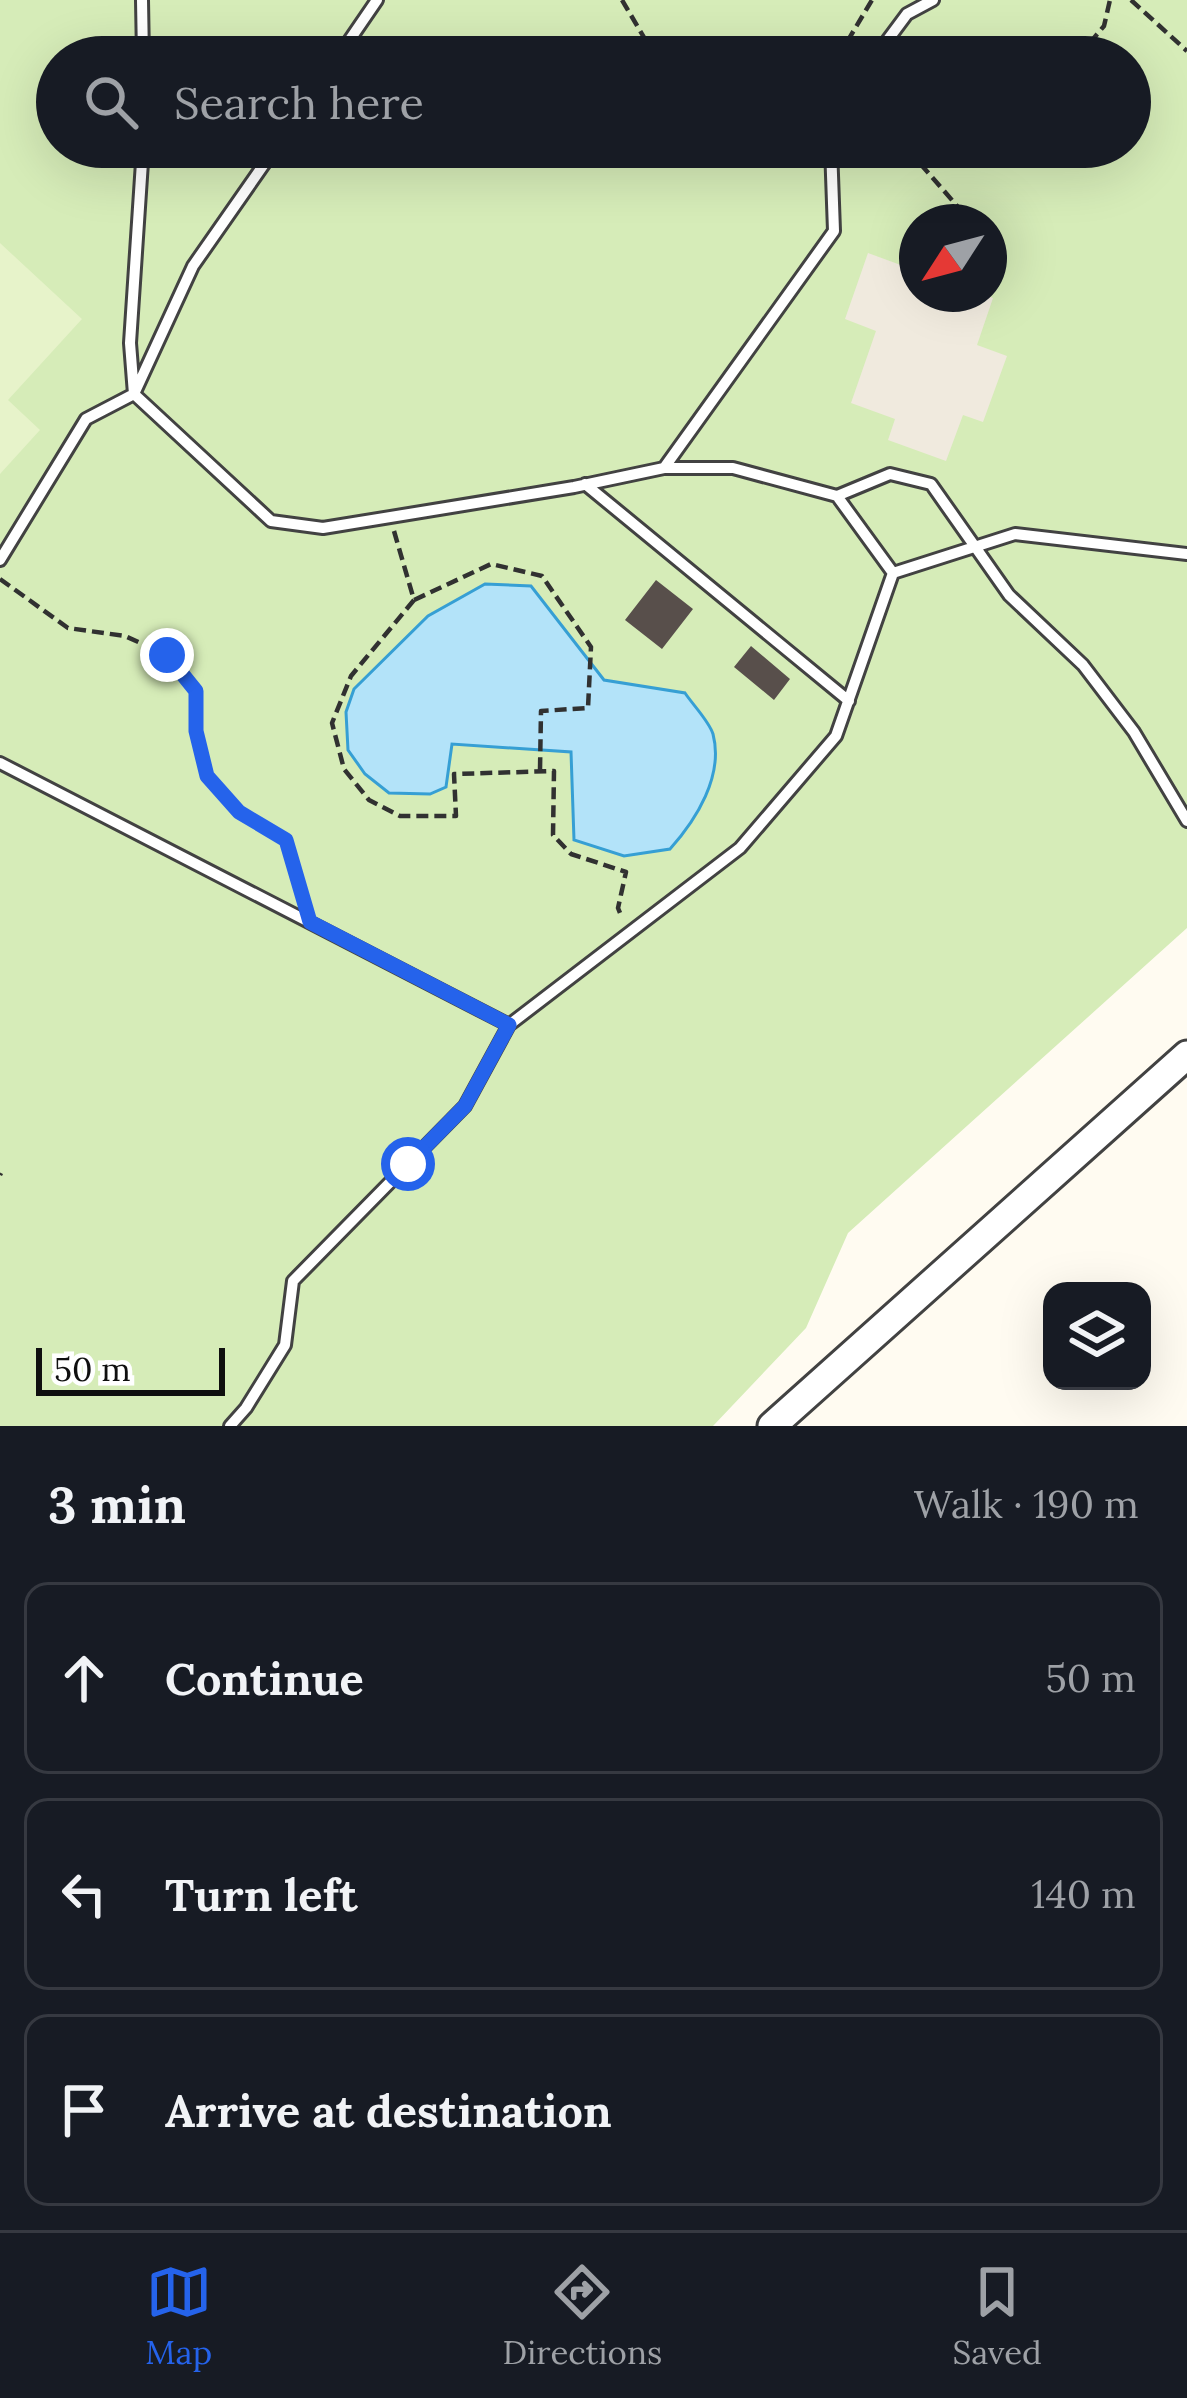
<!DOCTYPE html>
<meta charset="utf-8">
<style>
:root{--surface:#171b24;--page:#242831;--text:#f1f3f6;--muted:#9ea1a6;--line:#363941;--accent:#2563eb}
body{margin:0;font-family:Lora,serif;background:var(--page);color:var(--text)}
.controls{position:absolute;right:36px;bottom:36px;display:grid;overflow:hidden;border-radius:24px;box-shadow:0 12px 48px #0002}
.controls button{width:108px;height:108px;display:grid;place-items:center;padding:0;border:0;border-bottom:3px solid var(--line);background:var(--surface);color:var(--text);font:60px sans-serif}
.compass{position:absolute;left:899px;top:204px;width:108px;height:108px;border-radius:50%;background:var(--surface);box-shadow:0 12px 48px #0002;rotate:234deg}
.scale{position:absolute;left:36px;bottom:30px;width:189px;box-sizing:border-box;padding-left:12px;border:6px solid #0f0f0f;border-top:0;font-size:33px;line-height:42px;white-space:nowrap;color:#0f0f0f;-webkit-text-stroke:9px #fff;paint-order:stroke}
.stop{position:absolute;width:36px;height:36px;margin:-27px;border:9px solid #2563eb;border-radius:50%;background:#fff}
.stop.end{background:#2563eb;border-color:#fff;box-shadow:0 3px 12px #0008}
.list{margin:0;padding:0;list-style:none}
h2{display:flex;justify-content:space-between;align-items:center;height:156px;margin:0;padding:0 48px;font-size:51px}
h2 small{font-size:39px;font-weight:400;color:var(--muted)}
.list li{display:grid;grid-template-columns:78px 1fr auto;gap:36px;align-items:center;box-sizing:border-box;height:192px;margin:0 24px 24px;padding:0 24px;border:3px solid var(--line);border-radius:24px}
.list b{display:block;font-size:45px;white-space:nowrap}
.list em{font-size:39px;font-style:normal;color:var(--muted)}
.icon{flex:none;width:66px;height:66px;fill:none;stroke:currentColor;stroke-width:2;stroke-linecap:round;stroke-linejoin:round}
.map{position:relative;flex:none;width:1187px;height:1426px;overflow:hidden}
.search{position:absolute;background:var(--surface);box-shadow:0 12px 48px #0002;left:36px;right:36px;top:36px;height:132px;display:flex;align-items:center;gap:30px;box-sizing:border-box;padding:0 42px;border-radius:66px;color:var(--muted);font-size:45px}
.sheet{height:804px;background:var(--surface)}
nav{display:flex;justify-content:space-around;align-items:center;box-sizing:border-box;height:168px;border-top:3px solid var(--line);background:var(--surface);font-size:33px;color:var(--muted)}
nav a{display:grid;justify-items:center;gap:6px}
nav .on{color:var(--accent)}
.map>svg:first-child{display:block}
</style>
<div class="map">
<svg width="1187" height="1426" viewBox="0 0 1187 1426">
<rect width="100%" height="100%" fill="#fffbf1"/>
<path fill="#d6ecb8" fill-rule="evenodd" d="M0 0H1187V928L848 1233 806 1328 713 1426H0ZM57 57H1130V147H57ZM917 222H989V294H917Z"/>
<path fill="#e7f3ca" d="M0 243 82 319 8 400 40 430 0 474Z"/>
<path fill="#f0eade" d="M868 253 917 271V294H981L993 298 977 345 1007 356 983 422 963 415 946 461 888 440 895 419 851 403 876 331 845 319Z"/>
<path fill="#b3e3f9" stroke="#369fd4" stroke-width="3" d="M485 584 531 586 604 680 685 693C693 705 709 721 713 734 724 776 696 820 670 849L624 856 574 840 571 752 452 744 446 787 430 794 389 793 365 774 348 750 346 712 354 689 428 616Z"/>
<path fill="#584f4b" d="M656 580 693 609 662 649 625 620Z
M751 646 790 679 774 700 734 667Z"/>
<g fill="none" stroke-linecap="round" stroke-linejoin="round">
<g stroke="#424242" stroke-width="16">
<path id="service" d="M142 0 143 57
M338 57 377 0
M875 57 907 14 933 0
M143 147 130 343 134 394 271 521 323 528 574 487 664 468H733L837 496 890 474 931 484 1009 595 1083 665 1134 732 1187 821
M664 468 834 231 831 147
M585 484 849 701
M0 560 86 419 134 394 193 266 276 147
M893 573 1015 534 1187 554
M0 763 509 1025
M230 1426 246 1408 285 1345 293 1281 465 1106 509 1025 740 848 836 736 893 573 837 496"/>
</g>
<g stroke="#424242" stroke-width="33">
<path id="tertiary" d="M772 1426 1187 1055"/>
</g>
<path stroke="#313131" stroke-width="4.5" stroke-dasharray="12 6" stroke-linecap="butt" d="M622 0 652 51 668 57
M1131 0 1187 51
M906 46 922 57
M838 57 872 0
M1001 57H1013
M1078 57 1104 26 1110 0
M920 147 918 161 971 222
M989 243 997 252 989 285
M986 296 987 294
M394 531 414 600 491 564 542 576 591 647 588 708 541 711 540 770
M0 579 68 628 125 636 167 655 196 691V731L207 776 239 812 286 840 303 899
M414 600 351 676 332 723 344 769 369 800 400 816H456L454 774 554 771 553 835 571 854 626 872 618 908 622 918
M0 1175 1 1173"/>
<use href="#service" stroke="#fff" stroke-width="10"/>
<use href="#tertiary" stroke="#fff" stroke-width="27"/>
</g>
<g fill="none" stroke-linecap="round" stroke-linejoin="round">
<path stroke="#2563eb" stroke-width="15" d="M167 655 196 691V731L207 776 239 812 286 840 310 922 509 1025 465 1106 408 1164"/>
</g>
</svg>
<div class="controls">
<button><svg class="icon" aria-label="layers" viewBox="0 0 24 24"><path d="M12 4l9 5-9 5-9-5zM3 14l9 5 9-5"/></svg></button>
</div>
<svg class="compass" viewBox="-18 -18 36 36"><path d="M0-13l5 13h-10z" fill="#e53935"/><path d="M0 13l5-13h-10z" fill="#9ea1a6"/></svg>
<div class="scale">50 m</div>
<div class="stop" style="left:408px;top:1164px"></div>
<div class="stop end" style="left:167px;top:655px"></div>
<div class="search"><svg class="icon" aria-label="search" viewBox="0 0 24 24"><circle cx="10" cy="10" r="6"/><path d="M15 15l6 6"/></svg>Search here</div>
</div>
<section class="sheet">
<h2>3 min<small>Walk · 190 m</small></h2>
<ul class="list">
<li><svg class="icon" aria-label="ahead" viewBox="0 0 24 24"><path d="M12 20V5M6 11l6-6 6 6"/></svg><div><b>Continue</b></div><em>50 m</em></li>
<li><svg class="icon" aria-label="left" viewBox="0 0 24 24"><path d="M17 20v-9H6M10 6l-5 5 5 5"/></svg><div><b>Turn left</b></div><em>140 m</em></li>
<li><svg class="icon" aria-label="arrive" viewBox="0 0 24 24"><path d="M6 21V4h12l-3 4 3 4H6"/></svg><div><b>Arrive at destination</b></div></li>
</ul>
</section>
<nav>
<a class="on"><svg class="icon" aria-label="map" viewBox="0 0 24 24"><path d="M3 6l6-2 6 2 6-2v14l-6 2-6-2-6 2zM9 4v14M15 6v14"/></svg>Map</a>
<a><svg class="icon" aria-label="directions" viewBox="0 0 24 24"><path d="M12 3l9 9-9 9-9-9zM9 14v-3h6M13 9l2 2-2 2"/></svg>Directions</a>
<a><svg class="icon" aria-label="saved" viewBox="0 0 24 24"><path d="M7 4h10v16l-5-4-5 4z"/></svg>Saved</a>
</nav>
